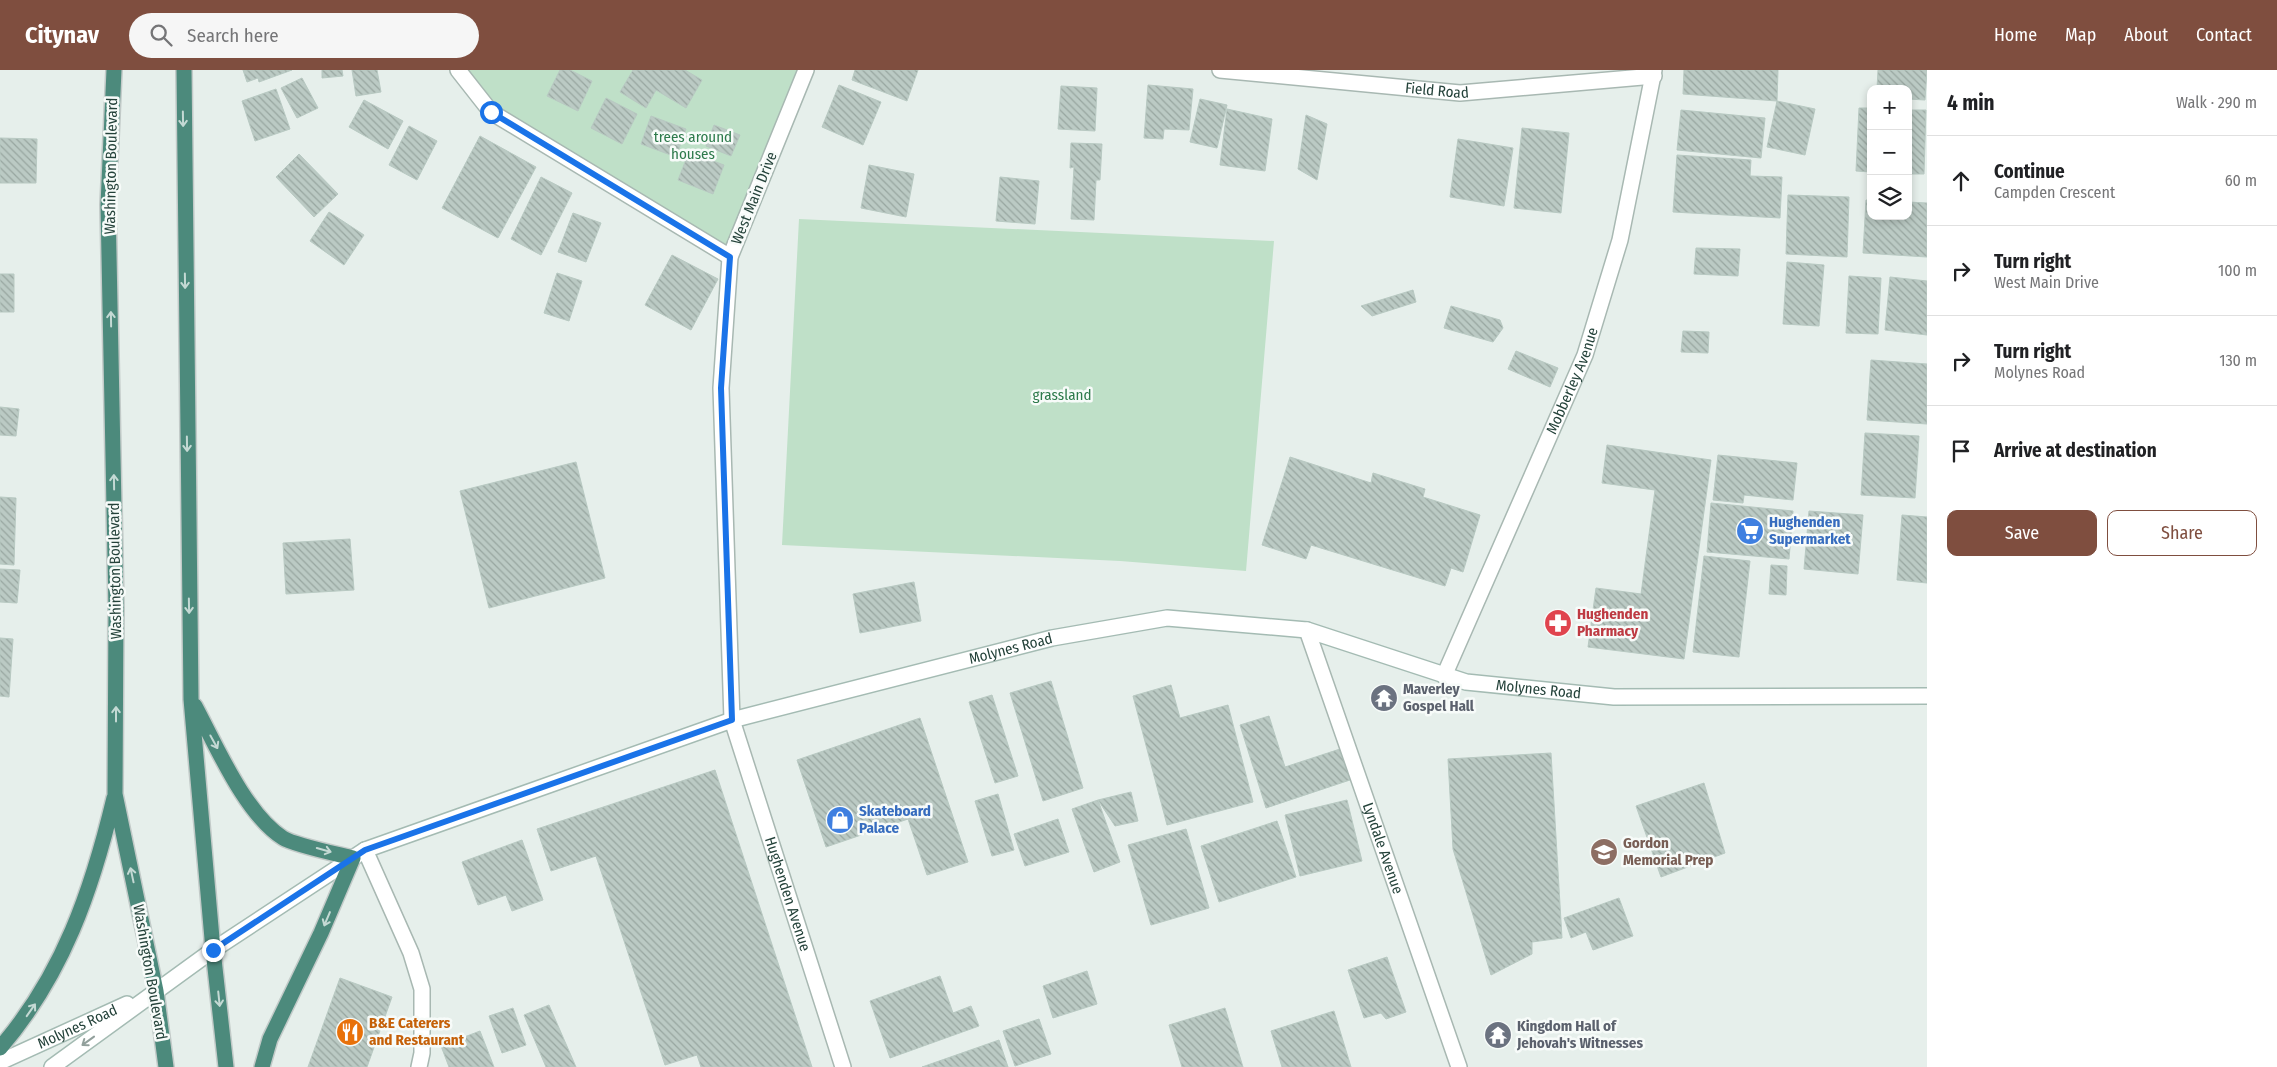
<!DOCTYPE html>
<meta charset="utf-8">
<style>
:root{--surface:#fff;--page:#f6f6f6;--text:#202124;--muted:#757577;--line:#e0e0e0;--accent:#7f4e3f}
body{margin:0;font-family:"Fira Sans Condensed",sans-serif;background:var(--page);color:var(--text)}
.controls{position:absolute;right:15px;top:15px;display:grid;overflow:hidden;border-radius:10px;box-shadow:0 2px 8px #0003}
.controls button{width:45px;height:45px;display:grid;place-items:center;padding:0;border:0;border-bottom:1px solid var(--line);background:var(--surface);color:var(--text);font:25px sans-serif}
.stop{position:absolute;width:15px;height:15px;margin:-11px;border:4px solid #1a73e8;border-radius:50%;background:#fff}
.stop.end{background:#1a73e8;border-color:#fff;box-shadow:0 1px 5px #0008}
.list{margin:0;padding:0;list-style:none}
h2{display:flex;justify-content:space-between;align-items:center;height:65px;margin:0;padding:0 20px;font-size:21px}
h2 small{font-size:16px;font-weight:400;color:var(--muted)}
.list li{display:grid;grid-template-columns:32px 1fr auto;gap:15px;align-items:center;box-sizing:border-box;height:90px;padding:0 20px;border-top:1px solid var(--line)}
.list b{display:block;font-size:19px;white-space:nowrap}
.list p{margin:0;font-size:16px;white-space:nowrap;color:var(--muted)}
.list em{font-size:16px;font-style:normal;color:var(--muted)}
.actions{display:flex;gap:10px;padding:15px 20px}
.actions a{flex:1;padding:11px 0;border:1px solid var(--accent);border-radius:10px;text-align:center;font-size:18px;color:var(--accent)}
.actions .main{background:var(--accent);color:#fff}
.icon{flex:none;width:28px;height:28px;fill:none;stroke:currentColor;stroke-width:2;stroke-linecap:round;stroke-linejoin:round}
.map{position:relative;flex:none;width:1927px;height:997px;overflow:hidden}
header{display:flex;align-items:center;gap:30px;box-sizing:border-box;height:70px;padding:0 25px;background:var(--accent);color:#fff}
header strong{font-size:24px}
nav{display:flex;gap:28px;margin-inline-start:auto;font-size:18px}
.search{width:350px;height:45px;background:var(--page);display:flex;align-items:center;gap:12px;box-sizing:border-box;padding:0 18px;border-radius:28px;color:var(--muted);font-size:19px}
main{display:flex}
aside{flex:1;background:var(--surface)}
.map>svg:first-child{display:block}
</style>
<header>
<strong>Citynav</strong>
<div class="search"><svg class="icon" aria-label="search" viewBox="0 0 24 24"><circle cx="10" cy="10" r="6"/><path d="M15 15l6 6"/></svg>Search here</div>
<nav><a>Home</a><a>Map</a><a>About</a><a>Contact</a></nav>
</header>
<main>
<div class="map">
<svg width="1927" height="997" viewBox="0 0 1927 997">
<defs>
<pattern id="building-back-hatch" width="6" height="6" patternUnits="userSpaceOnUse" patternTransform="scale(1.25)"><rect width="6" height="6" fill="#bbcac4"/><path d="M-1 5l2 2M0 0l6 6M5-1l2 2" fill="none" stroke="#98a6a0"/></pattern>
</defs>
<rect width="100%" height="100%" fill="#e6efeb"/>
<path fill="#bfe0c8" d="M458 0H806L730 187 491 42Z
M799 149 1274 171 1246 501 1120 491 782 475Z"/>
<path fill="url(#building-back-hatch)" stroke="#b8c9c2" d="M243 0H292L259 12 258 8 247 12Z
M322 0H342L343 6 322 8Z
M352 0H377L381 22 356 26Z
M560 0H570L592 11 578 41 547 26Z
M633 0H685L702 10 686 38 656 20 646 38 620 22Z
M855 0H918L907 31 852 10Z
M1684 0H1778L1777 31 1683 24Z
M1878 0H1927L1925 30 1908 29V19H1877Z
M302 8 318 38 297 48 281 18Z
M839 15 881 32 863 75 822 57Z
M1148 15 1193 19 1189 60 1164 59 1163 69 1144 68Z
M1061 16 1097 18 1095 61 1058 59Z
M276 19 290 59 255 71 242 31Z
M606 28 637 44 622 74 591 58Z
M1200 29 1227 35 1217 78 1190 72Z
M364 30 403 51 388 79 349 57Z
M1777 31 1815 39 1805 85 1767 77Z
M1859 38H1871V102L1856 101Z
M1227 39 1272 49 1265 101 1220 95Z
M1681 40 1765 48 1761 88 1677 80Z
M1908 40H1926L1924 104H1908Z
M1306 45 1327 54 1317 110 1298 99Z
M651 46 686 59 676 87 641 74Z
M714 55 740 65 731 86 706 76Z
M409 56 437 71 417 110 389 95Z
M1522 58 1569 63 1561 143 1514 138Z
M480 66 536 97 498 168 442 138Z
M0 68 37 69 36 113H0Z
M1458 69 1513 78 1504 136 1450 127Z
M1071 73 1102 74 1100 110H1096L1094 150 1071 149 1074 97 1070 98Z
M689 82 724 95 713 124 678 110Z
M299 84 338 124 314 147 276 107Z
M1677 85 1751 90 1750 106 1782 107 1780 148 1673 142Z
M869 95 914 104 906 147 861 138Z
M541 107 572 123 541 185 511 169Z
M1000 107 1039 111 1035 154 996 151Z
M1788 125 1849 127 1847 187 1786 184Z
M1866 130H1871V146H1908V132L1927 133V187L1863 183Z
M329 142 364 165 344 195 310 171Z
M573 143 601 153 586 192 558 182Z
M1696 178 1740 179 1738 206 1694 204Z
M672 185 718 209 691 260 645 235Z
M1787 192 1824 195 1819 256 1783 254Z
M557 203 582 211 569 251 544 243Z
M0 204H14V242H0Z
M1849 206 1881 208 1878 264 1846 263Z
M1890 207 1927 211V265L1885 260Z
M1413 220 1416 232 1372 246 1361 236Z
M1451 236 1500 250 1503 258 1493 272 1444 258Z
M1683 261 1709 262 1708 283 1681 282Z
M1516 281 1558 298 1550 317 1508 299Z
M1871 290 1927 294V354L1867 350Z
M0 337 19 339 16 366 0 365Z
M1865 363 1919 366 1915 428 1861 425Z
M1607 375 1711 390 1684 589 1588 577 1596 518 1641 524 1655 420 1602 413Z
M1718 385 1797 393 1793 430 1744 425 1743 433 1713 430Z
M1290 387 1371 413 1373 403 1425 419 1423 427 1480 445 1463 502 1451 498 1445 516 1311 475 1306 489 1262 475Z
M576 392 605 508 489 538 460 421Z
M0 427 16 428 14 495 0 494Z
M1711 433 1793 441 1789 489 1707 482Z
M1809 441 1863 445 1858 504 1804 499Z
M1902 445 1927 447V513L1897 510Z
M350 469 354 520 286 524 283 473Z
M1704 486 1750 491 1739 587 1693 582Z
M1771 495 1787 496 1786 525 1769 524Z
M0 499 20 500 17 533 0 532Z
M914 512 921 551 860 563 853 524Z
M0 568 13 569 9 627 0 626Z
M1051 611 1083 718 1043 731 1010 623Z
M1171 615 1180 648 1228 635 1253 732 1167 755 1133 626Z
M992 625 1018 706 995 713 969 632Z
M1269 646 1285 697 1343 678 1353 709 1266 738 1240 655Z
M920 648 968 792 927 805 908 749 826 777 797 690Z
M1551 683 1562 868 1532 872V884L1491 905 1453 779 1448 689Z
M715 700 812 997H701L697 985 665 995 596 786 551 801 537 759Z
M1704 713 1725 783 1661 807 1636 736Z
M1131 722 1138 751 1115 756 1098 730Z
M998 724 1014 780 992 786 975 731Z
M1098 730 1120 792 1094 802 1072 739Z
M1347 730 1362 791 1300 806 1285 745Z
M1058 749 1069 782 1025 796 1014 764Z
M1277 751 1296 807 1219 832 1201 776Z
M1186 759 1209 838 1151 855 1128 775Z
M522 770 543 830 512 841 506 825 478 835 462 792Z
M1619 828 1633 866 1593 880 1586 862 1571 868 1564 848Z
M1387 887 1406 942 1386 949 1381 943 1364 948 1348 900Z
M1087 901 1097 934 1053 948 1043 916Z
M940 906 953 943 971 936 979 956 890 988 870 931Z
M340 908 392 927 367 997H308Z
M549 935 576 997H546L524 945Z
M513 938 526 975 502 983 489 946Z
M1225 938 1243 997H1182L1169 955Z
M1334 941 1351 997H1282L1271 961Z
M1039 949 1051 984 1015 996 1003 961Z
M480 961 494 997H449L441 976Z
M999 970 1008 997H922Z"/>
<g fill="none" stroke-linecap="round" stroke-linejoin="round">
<g stroke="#a8b8b2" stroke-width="18">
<path id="service" d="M365 780 411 883 422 919V983L419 997"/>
</g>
<g stroke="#a8b8b2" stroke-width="18">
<g id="minor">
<path d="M458 0 491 42 730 187"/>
<path id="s1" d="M806 0 730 187 721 318 732 650 843 997"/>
<path id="s2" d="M1220 0 1460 23 1654 6"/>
<path id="s3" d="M1307 560 1459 997"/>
<path id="s4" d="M1444 606 1585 285 1620 170 1654 0"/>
</g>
</g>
<g stroke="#a4bbb3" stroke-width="18">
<g id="secondary">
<path id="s5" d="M0 992 127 934"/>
<path id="s6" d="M52 997 213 880 365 780 732 650 1052 568 1167 548 1307 560 1466 612 1614 627 1927 626"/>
</g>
</g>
<g stroke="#c2cac8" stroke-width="18">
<path id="trunk" d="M114 0 108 135 116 538 115 724 156 921 166 997
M184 0 191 629 213 880 226 997
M195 636C216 675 245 744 283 768 294 775 337 784 353 788L321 863 270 969 262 997
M0 978C63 905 92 820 114 728"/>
</g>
<use href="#service" stroke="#fff" stroke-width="15"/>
<use href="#minor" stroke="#fff" stroke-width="15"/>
<use href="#secondary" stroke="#fff" stroke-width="15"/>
<use href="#trunk" stroke="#4c8a7c" stroke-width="15"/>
</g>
<defs><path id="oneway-shaft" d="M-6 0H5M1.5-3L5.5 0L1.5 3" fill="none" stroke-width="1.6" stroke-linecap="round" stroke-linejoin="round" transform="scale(1.25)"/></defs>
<g stroke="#c4d9d4">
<use href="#oneway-shaft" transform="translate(183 49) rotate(89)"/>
<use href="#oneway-shaft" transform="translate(185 211) rotate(89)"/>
<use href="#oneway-shaft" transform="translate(111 249) rotate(-91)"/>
<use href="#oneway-shaft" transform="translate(187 374) rotate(89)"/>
<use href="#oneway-shaft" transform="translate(114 412) rotate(-91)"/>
<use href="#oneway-shaft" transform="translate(189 536) rotate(89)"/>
<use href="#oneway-shaft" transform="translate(116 644) rotate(-90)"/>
<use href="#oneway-shaft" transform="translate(214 672) rotate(61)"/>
<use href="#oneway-shaft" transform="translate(324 780) rotate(16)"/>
<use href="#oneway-shaft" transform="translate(132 805) rotate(-102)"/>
<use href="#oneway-shaft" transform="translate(327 849) rotate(113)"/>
<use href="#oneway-shaft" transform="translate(219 929) rotate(84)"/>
<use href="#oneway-shaft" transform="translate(31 940) rotate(-55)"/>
</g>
<use stroke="#92a09c" href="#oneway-shaft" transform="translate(88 971) rotate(144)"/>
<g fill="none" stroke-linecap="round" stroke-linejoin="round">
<path stroke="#1a73e8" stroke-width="6" d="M213 880 365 780 732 650 721 318 730 187 491 42"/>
</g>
<defs>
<g id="supermarket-disc" transform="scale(1.4375)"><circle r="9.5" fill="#3f7fe0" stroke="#f7fbf9"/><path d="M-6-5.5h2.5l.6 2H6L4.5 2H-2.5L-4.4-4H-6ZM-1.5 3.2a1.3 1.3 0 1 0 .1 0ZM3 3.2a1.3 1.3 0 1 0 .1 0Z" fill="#fff"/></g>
<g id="pharmacy-disc" transform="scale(1.4375)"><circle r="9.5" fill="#e0444e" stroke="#f7fbf9"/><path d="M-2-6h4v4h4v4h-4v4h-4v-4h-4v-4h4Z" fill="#fff"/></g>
<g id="temple-disc" transform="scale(1.4375)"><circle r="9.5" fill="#6b7280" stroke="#f7fbf9"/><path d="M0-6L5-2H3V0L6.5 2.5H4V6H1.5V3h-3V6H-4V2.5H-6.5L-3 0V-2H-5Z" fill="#fff"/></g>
<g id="shop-disc" transform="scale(1.4375)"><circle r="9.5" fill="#3f7fe0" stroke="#f7fbf9"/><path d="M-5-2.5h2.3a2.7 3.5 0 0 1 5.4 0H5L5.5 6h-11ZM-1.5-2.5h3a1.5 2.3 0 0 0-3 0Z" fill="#fff"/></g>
<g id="school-disc" transform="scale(1.4375)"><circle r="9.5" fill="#8d6e63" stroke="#f7fbf9"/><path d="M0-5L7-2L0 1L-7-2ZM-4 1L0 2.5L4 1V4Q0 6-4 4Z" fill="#fff"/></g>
<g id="restaurant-disc" transform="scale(1.4375)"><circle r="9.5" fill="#e8710a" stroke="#f7fbf9"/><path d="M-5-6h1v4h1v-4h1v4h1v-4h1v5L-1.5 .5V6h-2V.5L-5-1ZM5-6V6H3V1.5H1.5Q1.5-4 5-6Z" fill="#fff"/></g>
</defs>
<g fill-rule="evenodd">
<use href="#supermarket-disc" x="1750" y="461"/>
<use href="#pharmacy-disc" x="1558" y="553"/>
<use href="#temple-disc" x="1384" y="628"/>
<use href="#shop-disc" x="840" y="750"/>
<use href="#school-disc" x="1604" y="782"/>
<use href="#restaurant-disc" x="350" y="962"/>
<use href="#temple-disc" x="1498" y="965"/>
</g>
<g text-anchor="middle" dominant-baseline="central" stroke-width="5" stroke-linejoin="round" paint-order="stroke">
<g font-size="15" fill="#24423a" stroke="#f7fbf9">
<text stroke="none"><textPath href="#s2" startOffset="218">Field Road</textPath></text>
<text transform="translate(111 96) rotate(-89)">Washington Boulevard</text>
<text transform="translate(754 128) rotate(-68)">West Main Drive</text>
<text stroke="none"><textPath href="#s4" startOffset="322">Mobberley Avenue</textPath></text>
<text transform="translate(115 501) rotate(-91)">Washington Boulevard</text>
<text stroke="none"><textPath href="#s6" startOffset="1058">Molynes Road</textPath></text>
<text stroke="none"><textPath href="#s6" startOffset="1598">Molynes Road</textPath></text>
<text stroke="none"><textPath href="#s3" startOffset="231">Lyndale Avenue</textPath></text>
<text stroke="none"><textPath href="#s1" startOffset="848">Hughenden Avenue</textPath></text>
<text transform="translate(150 902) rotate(80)">Washington Boulevard</text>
<text stroke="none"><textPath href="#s5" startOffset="85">Molynes Road</textPath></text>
</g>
<g font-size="15" fill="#2d7a4b" stroke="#f7fbf9">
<text x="693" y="67">trees around<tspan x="693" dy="17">houses</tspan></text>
<text x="1062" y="325">grassland</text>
</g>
<g font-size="15" font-weight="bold" fill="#366cbe" stroke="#f7fbf9" text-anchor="start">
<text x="1769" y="452">Hughenden<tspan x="1769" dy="17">Supermarket</tspan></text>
<text x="859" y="741">Skateboard<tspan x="859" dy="17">Palace</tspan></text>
</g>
<g font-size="15" font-weight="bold" fill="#be3a42" stroke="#f7fbf9" text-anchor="start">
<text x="1577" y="544">Hughenden<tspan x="1577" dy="17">Pharmacy</tspan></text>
</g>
<g font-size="15" font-weight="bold" fill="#5b616d" stroke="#f7fbf9" text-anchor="start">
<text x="1403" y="619">Maverley<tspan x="1403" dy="17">Gospel Hall</tspan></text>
<text x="1517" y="956">Kingdom Hall of<tspan x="1517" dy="17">Jehovah's Witnesses</tspan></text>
</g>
<g font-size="15" font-weight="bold" fill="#785e54" stroke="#f7fbf9" text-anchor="start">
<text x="1623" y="773">Gordon<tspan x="1623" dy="17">Memorial Prep</tspan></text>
</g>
<g font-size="15" font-weight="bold" fill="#c56008" stroke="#f7fbf9" text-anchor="start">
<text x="369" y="953">B&amp;E Caterers<tspan x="369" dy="17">and Restaurant</tspan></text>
</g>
</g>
</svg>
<div class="controls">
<button>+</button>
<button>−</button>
<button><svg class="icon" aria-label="layers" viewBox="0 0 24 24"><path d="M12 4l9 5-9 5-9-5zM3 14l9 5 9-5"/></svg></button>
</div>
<div class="stop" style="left:491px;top:42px"></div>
<div class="stop end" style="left:213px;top:880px"></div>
</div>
<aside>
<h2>4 min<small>Walk · 290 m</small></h2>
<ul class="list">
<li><svg class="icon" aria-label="ahead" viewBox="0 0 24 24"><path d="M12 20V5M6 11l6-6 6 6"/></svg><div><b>Continue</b><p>Campden Crescent</p></div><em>60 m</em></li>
<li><svg class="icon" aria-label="right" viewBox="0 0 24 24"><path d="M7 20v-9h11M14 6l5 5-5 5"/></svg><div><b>Turn right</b><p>West Main Drive</p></div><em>100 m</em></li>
<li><svg class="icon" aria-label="right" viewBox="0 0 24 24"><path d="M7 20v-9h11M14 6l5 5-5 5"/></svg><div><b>Turn right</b><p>Molynes Road</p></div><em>130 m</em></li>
<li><svg class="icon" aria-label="arrive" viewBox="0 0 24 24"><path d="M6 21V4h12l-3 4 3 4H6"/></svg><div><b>Arrive at destination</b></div></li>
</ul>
<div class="actions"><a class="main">Save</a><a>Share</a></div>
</aside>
</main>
